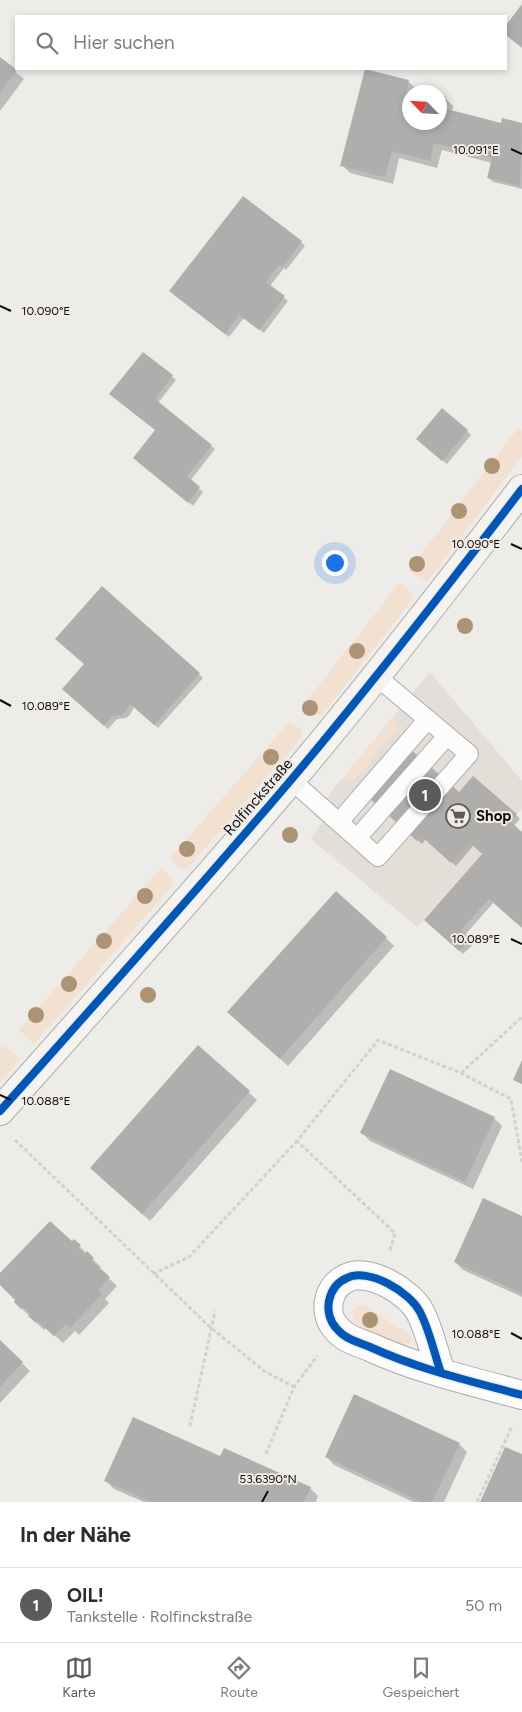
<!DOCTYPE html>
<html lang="de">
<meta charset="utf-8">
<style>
:root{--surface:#fff;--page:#f7f7f7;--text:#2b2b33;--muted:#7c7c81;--line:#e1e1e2;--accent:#5c5b59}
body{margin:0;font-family:Figtree,sans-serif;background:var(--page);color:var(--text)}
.compass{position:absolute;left:402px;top:85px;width:45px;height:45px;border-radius:50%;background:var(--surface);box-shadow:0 2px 8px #0003;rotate:295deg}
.you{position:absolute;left:334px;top:562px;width:18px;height:18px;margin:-12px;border:4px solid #fff;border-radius:50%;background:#1a73e8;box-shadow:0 0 0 8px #1a73e833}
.badge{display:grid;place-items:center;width:32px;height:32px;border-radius:50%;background:var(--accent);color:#fff;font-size:16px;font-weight:700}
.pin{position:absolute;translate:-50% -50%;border:2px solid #fff;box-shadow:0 1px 5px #0006}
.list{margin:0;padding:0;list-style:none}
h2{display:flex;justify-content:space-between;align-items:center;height:65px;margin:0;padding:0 20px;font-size:21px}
h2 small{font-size:16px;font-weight:400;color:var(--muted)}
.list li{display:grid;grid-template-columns:32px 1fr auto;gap:15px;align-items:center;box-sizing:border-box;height:75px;padding:0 20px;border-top:1px solid var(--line)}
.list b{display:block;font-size:19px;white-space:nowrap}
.list p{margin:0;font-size:16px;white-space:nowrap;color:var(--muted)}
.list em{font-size:16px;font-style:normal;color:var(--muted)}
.icon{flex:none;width:28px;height:28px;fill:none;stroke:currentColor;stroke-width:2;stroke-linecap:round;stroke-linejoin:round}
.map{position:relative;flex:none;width:522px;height:1502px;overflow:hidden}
.search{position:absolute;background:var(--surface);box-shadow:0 2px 8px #0003;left:15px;right:15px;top:15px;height:55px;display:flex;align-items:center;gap:12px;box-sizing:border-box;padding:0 18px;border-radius:0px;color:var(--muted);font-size:19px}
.sheet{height:140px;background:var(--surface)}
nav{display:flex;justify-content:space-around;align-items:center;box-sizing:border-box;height:70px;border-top:1px solid var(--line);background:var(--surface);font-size:14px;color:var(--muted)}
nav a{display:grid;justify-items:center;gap:2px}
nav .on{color:var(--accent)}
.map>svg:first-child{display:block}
</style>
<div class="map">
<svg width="522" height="1502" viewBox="0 0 522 1502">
<rect width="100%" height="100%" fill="#eeece9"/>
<path fill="#e4ded8" d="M430 672 522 781V809L417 927 311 839 322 822 313 814Z"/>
<path fill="#f2e1d0" d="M518 428 522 431V456L428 581 420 579 408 571Z
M399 583 411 592 413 599 321 716 312 714 302 707Z
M395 714 397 729 353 782 342 779Z
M290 721 301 730 302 737 187 869 180 868 169 859Z
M161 868 172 878V886L34 1044 19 1030Z
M5 1045 20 1059 0 1082V1050Z
M364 1305 408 1333 411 1337 410 1344 401 1347 357 1324 352 1315C354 1308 357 1305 364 1305Z"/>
<path fill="#0003" d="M0 59 24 79 0 111Z
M409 82 417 90 416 92H410V122H440V96L445 98 453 106 452 111 502 124 503 120 522 125V189L493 182 489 178 492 163 442 150 437 168 399 158 393 184 350 173 342 165Z
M301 242 305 246 286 270 284 268 270 286 288 301 264 333 244 318 229 337 174 295Z
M143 353 176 380 158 403 215 449 190 481 203 492 193 506 138 462 156 431Z
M467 431 471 435 447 464 422 443Z
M199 674 203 678 158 728 134 707 130 715 126 718 117 719 108 729 68 693Z
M365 793 459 794 516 815 520 819 514 826 522 833V927L494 902 465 935 474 944 463 954 425 920 484 854 474 845 456 866 426 839 422 844Z
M386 938 394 946 288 1066 237 1020Z
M198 1047 257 1100 150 1221 99 1176Z
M494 1118 502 1126 473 1189 370 1141 362 1133Z
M522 1217V1297L463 1270 455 1262Z
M74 1241 101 1267 99 1269 117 1286 105 1299 109 1303 79 1335 75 1331 63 1343 46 1328 44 1330 15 1302 17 1300 0 1284V1275Z
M0 1342 30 1371 0 1403Z
M459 1444 467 1452 444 1502H413L334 1465 327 1457Z
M224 1450 310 1488 318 1496 316 1502H144L114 1489 106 1481 221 1458Z"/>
<path fill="#b0aeac" d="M522 4V48L506 35V25Z
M0 57 17 70 0 93Z
M365 69 409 80 406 91 410 92V122H440V95L446 97 443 108 501 123 502 118 522 123 520 186 487 178 492 158 434 143 430 161 392 151 385 177 340 166Z
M243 196 302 241 282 267 279 265 266 282 285 296 259 330 239 315 225 334 169 291Z
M143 352 173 375 155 399 212 445 187 476 200 487 188 503 133 458 155 430 109 394Z
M442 408 468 430 442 461 416 439Z
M102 586 200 673 154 725 130 704 126 711 121 715 112 716 104 726 62 689 84 664 55 639Z
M406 745 459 792 473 776 517 814 511 822 522 832V928L489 899 461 930 471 939 459 951 424 920 482 854 469 842 451 863 421 836 417 841 359 789Z
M336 891 387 937 280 1059 227 1012Z
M198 1045 250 1091 142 1214 90 1168Z
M522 1060V1084L513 1080Z
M390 1069 495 1117 465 1182 360 1133Z
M483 1198 522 1216V1294L454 1262Z
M50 1221 72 1241 74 1239 81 1245 78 1248 85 1254 87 1251 94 1258 92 1261 110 1277 98 1290 102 1294 70 1328 66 1324 54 1336 37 1321 36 1323 28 1316 30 1314 23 1307 21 1309 14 1302 15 1300 0 1285V1273Z
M0 1340 23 1362 0 1387Z
M354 1394 460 1443 432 1502H421L325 1457Z
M133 1417 220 1456 224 1448 311 1487 304 1502H151L104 1481Z
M505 1447 522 1454V1502H480Z"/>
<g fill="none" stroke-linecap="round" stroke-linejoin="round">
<g stroke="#aeacaa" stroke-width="20">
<path id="service" d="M291 780 378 857 469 754 376 676
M339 822 428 719
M357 838 447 736"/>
</g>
<g stroke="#aeacaa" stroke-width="30">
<path id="minor" d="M441 1373C434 1353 430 1331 420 1312 410 1292 368 1267 347 1278 337 1282 331 1291 329 1301 327 1311 330 1322 337 1329 345 1339 358 1342 370 1347 418 1369 470 1381 522 1395"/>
</g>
<g stroke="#aeacaa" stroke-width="30">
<path id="secondary" d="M0 1111C98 1001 196 892 291 780 371 685 447 587 522 489"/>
</g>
<path stroke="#d1d1d0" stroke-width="3" stroke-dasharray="4 2.5" stroke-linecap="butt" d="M461 1073 522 1017
M15 1140 210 1327 264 1371 294 1387
M390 1250 395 1233 297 1141 378 1040 461 1073 511 1099 522 1162
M153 1274 189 1257 297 1141
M190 1426 215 1311
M266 1454 294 1387 317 1356
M477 1502 512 1426"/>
<use href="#service" stroke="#fcfcfc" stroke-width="18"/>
<use href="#minor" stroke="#fcfcfc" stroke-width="28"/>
<use href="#secondary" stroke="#f5f3f0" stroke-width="28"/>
<g stroke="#efece8" stroke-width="11">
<path id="cycleway" d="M0 1111C98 1001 196 892 291 780 371 685 447 587 522 489
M441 1373C434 1353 430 1331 420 1312 410 1292 368 1267 347 1278 337 1282 331 1291 329 1301 327 1311 330 1322 337 1329 345 1339 358 1342 370 1347 418 1369 470 1381 522 1395"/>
</g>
<use href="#cycleway" stroke="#0057b8" stroke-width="8"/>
</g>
<g fill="#ac9374">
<circle cx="492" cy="466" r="8"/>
<circle cx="459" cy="511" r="8"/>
<circle cx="417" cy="564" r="8"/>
<circle cx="465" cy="626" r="8"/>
<circle cx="357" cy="651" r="8"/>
<circle cx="310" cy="708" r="8"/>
<circle cx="271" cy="757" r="8"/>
<circle cx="290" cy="835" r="8"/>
<circle cx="187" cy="849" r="8"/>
<circle cx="145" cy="896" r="8"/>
<circle cx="104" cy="941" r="8"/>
<circle cx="69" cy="984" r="8"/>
<circle cx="148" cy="995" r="8"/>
<circle cx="36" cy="1015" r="8"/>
<circle cx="370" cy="1320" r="8"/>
</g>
<path fill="none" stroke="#0e0d0c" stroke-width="2" d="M511 149 522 154M0 306 11 311M511 544 522 549M0 700 11 706M511 939 522 944M0 1095 11 1100M511 1333 522 1339M262 1502 268 1491"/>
<defs>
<g id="supermarket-ring" transform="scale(1.25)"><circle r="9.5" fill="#efece8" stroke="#5c5b59" stroke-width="1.5"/><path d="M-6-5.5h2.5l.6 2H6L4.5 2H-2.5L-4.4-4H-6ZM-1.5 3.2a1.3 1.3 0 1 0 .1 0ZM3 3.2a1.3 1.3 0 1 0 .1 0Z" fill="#5c5b59"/></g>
</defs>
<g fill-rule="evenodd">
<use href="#supermarket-ring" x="458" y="816"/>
</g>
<g text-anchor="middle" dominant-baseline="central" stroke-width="4" stroke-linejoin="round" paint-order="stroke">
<g font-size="15" fill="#0e0d0c" stroke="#efece8">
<text transform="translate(258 797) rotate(-49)">Rolfinckstraße</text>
</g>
<g font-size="15" font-weight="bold" fill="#0e0d0c" stroke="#efece8" text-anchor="start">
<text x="476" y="816">Shop</text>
</g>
</g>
<g font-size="12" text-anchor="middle" fill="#0e0d0c" stroke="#efece8" stroke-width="4" stroke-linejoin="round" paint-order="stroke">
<text x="476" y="154">10.091°E</text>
<text x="46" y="315">10.090°E</text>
<text x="476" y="548">10.090°E</text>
<text x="46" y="710">10.089°E</text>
<text x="476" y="943">10.089°E</text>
<text x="46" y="1105">10.088°E</text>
<text x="476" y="1338">10.088°E</text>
<text x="268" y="1483">53.6390°N</text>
</g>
</svg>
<svg class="compass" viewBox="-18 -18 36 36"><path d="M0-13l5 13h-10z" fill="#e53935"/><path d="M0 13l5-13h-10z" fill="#7c7c81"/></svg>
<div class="you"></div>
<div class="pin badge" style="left:425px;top:795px">1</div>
<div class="search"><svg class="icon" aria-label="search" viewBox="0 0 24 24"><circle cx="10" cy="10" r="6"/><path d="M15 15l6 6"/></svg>Hier suchen</div>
</div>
<section class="sheet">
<h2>In der Nähe<small></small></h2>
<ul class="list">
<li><span class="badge">1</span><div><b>OIL!</b><p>Tankstelle · Rolfinckstraße</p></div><em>50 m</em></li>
</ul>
</section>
<nav>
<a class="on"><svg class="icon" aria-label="map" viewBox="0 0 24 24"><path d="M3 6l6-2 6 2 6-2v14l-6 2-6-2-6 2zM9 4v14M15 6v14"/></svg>Karte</a>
<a><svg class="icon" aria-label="directions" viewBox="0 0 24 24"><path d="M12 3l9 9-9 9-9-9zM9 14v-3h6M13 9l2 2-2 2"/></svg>Route</a>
<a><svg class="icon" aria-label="saved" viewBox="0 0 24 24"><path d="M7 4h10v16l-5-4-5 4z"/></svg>Gespeichert</a>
</nav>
